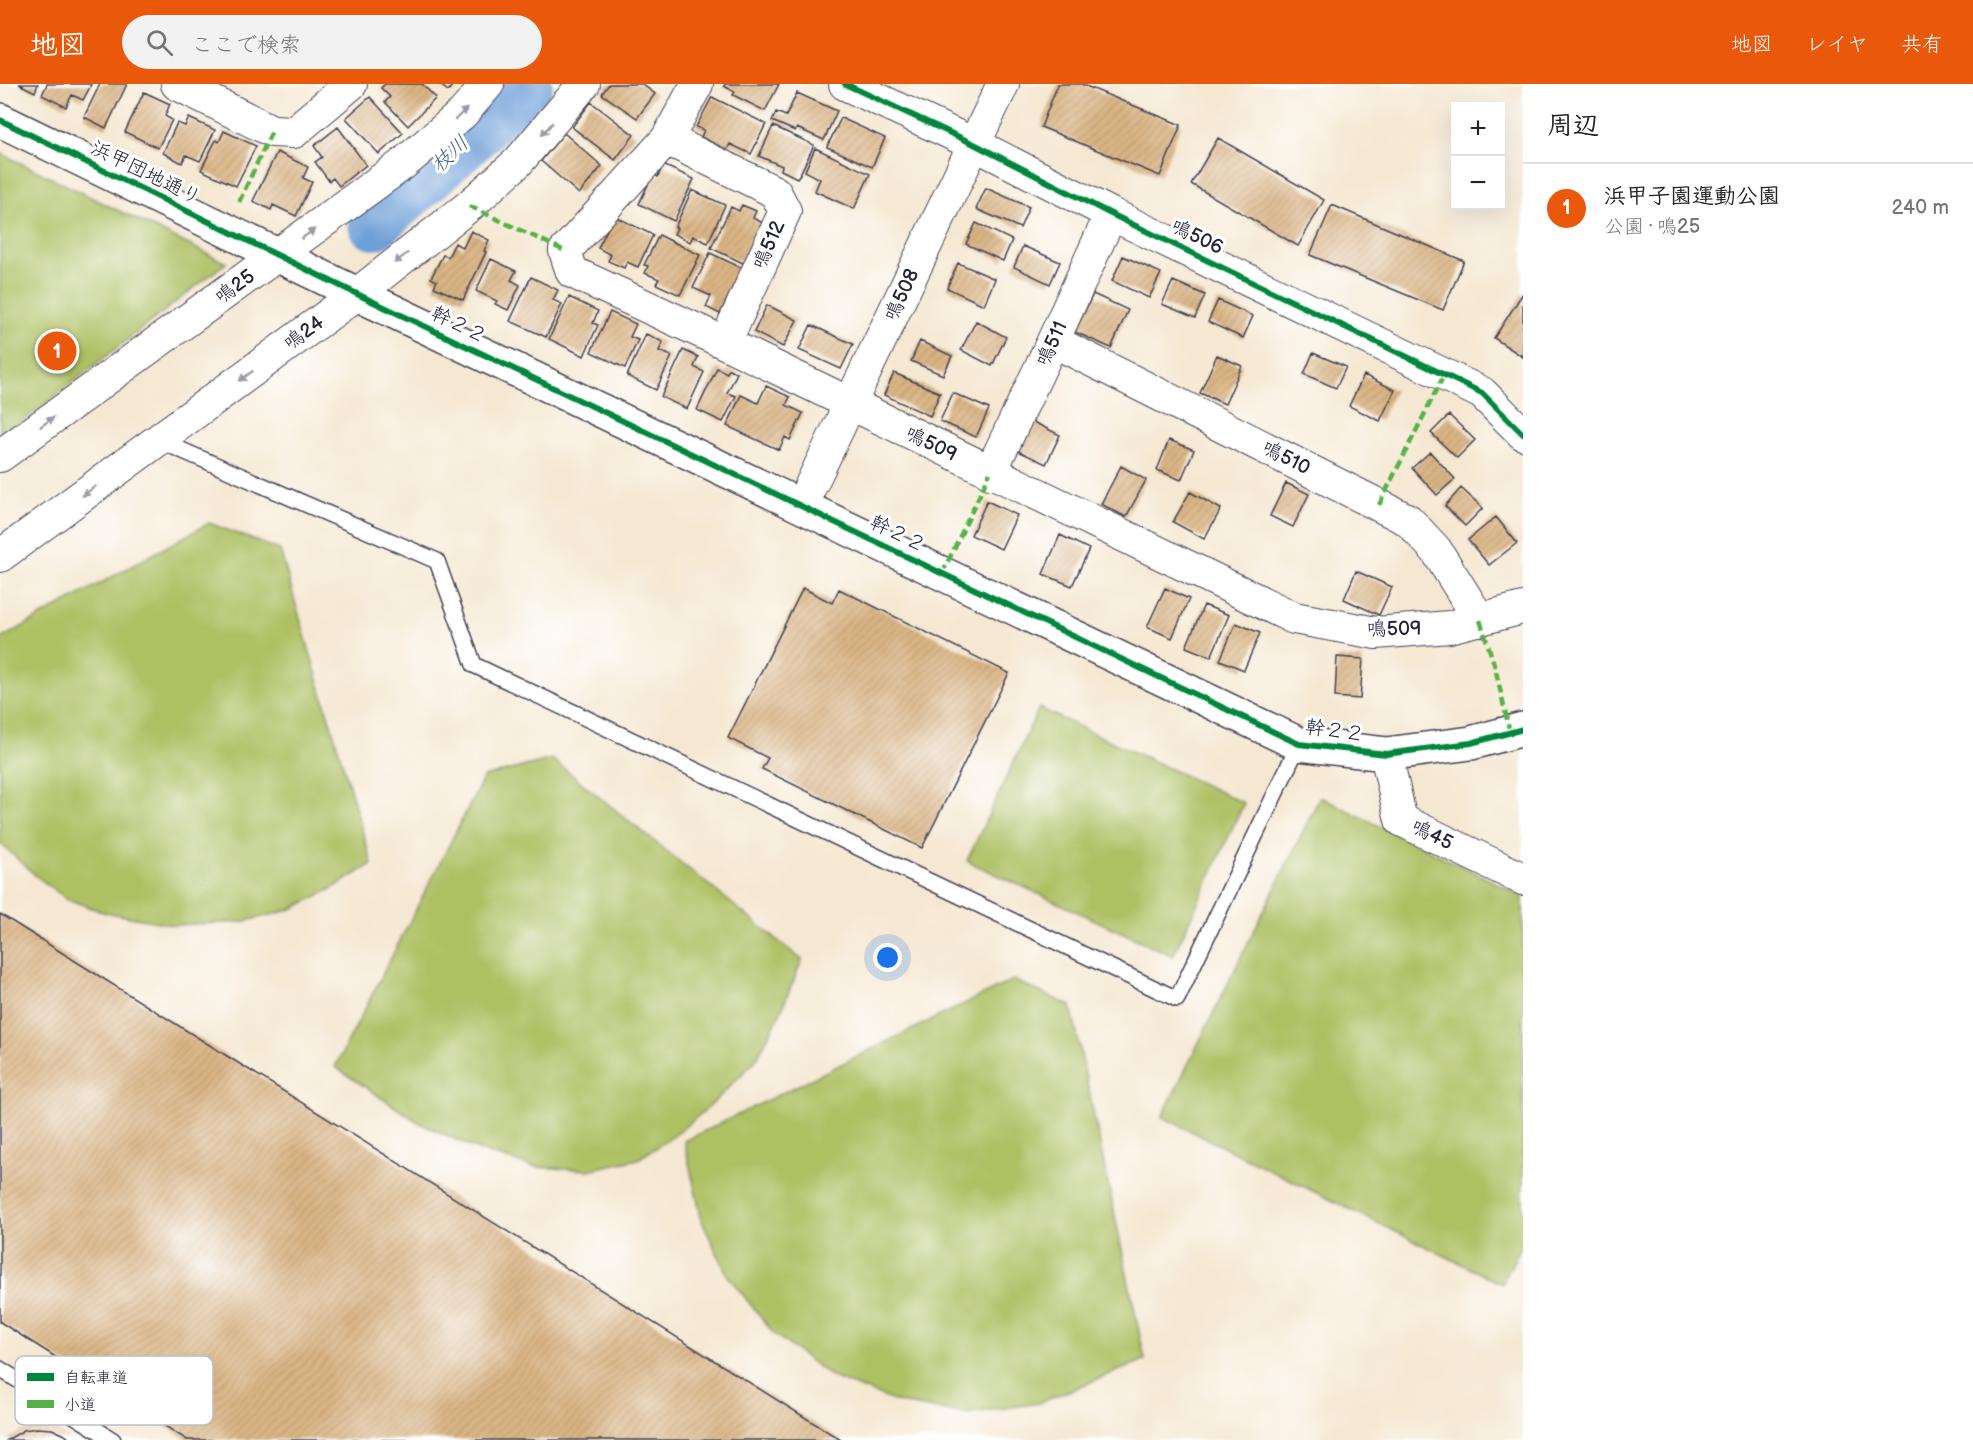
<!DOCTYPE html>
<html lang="ja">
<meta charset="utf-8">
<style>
:root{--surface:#fff;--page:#f2f2f2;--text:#222;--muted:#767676;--line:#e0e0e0;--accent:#ea580c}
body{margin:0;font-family:"Balsamiq Sans","Klee One",sans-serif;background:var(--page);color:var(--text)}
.controls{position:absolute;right:18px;top:18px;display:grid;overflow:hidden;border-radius:0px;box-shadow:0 6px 24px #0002}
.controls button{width:54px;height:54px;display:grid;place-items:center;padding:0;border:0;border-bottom:2px solid var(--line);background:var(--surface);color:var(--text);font:30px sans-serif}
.you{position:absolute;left:888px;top:874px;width:21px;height:21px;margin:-15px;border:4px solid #fff;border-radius:50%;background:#1a73e8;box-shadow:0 0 0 9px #1a73e833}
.badge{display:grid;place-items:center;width:39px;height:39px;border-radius:50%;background:var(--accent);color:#fff;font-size:20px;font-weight:700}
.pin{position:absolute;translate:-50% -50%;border:3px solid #fff;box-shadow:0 2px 6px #0006}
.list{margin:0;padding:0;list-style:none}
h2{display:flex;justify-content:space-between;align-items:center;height:78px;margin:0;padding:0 24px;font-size:26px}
h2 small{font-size:20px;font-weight:400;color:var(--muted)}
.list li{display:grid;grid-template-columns:39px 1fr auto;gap:18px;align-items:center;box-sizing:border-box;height:90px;padding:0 24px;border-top:2px solid var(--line)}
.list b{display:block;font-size:22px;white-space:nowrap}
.list p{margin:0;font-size:20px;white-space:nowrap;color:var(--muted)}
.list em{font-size:20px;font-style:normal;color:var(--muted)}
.icon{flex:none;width:33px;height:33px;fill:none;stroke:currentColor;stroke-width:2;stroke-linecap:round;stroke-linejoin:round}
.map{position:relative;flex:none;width:1523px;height:1356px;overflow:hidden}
header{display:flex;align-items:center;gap:36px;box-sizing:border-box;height:84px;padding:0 30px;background:var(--accent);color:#fff}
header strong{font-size:28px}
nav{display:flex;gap:33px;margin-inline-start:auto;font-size:21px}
.search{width:420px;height:54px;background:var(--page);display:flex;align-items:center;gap:15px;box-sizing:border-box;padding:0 21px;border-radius:33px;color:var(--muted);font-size:22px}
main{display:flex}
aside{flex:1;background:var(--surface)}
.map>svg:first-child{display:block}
</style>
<header>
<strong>地図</strong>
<div class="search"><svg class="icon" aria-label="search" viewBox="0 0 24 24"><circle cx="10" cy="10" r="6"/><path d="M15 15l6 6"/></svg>ここで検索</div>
<nav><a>地図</a><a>レイヤ</a><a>共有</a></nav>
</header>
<main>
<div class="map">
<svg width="1523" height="1356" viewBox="0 0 1523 1356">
<defs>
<pattern id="building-hatch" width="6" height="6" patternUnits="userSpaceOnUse" patternTransform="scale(1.5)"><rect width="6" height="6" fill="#dab585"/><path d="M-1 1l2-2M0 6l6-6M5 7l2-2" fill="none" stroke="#bb9b74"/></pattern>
</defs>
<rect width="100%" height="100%" fill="#fff"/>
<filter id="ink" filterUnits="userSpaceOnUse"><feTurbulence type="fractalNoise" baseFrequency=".0167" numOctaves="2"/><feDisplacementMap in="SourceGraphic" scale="12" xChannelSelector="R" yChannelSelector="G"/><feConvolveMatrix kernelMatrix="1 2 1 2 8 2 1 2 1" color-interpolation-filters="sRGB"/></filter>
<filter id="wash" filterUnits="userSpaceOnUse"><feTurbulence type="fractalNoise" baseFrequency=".008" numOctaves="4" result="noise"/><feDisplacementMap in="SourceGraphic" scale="24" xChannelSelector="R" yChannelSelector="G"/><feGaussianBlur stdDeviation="1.35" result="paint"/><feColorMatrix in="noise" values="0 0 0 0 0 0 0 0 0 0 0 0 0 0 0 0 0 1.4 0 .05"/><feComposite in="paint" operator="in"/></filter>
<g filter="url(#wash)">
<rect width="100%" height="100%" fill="#f5e8d2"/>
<path fill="#afc063" stroke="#68714f" stroke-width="1.5" d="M0 69 226 179 0 355Z
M209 439 280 466 372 780 335 803 290 826 242 838 174 841 103 828 67 815 36 792 0 759V555Z
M1039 624 1244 719 1173 872 967 777Z
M552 675 802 876 779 932 756 976 710 1022 674 1052 638 1075 588 1086 533 1083 476 1065 418 1038 335 983 484 693Z
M1320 713 1523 812V1158L1502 1200 1162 1033Z
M1013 896 1071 922 1145 1276 1039 1319 966 1330 899 1319 832 1293 774 1250 728 1192 702 1137 684 1057Z"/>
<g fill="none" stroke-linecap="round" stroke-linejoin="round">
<path stroke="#6d9fd8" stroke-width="52" d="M374 140 461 63 527 0"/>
</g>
<g id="blocks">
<path fill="url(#building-hatch)" d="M19 0H38L35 8Z
M47 0H88L91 1 83 16 72 11 66 23 42 11Z
M100 0H127L106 44 84 33Z
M385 0H422L436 14 408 42 385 18 390 13 381 4Z
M439 0H454L448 7Z
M609 0H642L655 10 637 34 602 10Z
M725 0H779L765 27 733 11 735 8 724 2Z
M1058 0H1081L1181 41 1160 92 1041 43Z
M144 8 170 20 165 32 172 36 158 64 125 48Z
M797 9 837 27 824 56 797 44 795 47 772 37 776 28 786 32Z
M370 13 403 49 379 70 346 34Z
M712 13 766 40 751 70 730 60 727 66 701 53 704 46 696 43Z
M591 18 634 51 615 76 572 43Z
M189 34 215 46 200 77 186 71 182 79 163 69 177 39 185 42Z
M841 34 885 54 872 83 827 63Z
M773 42 814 61 800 90 797 94 781 86 782 82 759 72Z
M338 43 366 81 339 102 333 94 329 97 315 78 322 73 314 62Z
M224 47 256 62 236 102 201 86 216 56 219 58Z
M564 49 602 82 579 110 541 77Z
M1218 54 1324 116 1298 162 1191 100Z
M815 64 870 90 854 125 815 107 820 95 805 87Z
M277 68 308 83 303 94 312 98 296 132 273 121 271 126 253 117Z
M663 81 694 95 674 137 639 120 653 90 658 93Z
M986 104 1029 123 1020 144 976 125Z
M692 106 725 121 708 159 693 152 690 158 674 150 677 144 675 143Z
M742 121 756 127 753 134 765 140 745 180 711 164 731 123 739 127Z
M1332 121 1464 177 1443 226 1310 171Z
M614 132 653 151 638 183 627 178 624 184 608 177 611 171 598 164Z
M976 139 1012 156 1003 177 966 160Z
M471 147 489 156 484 167 486 168 463 216 434 203 437 197 431 194 443 171 448 173 455 159 463 164Z
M659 151 700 171 680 211 656 200 659 195 645 189 648 182 644 181Z
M1023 162 1060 178 1050 200 1014 183Z
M710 169 742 184 720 230 706 223 711 212 693 204Z
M1123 172 1161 189 1149 214 1112 197Z
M491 175 516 187 511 196 520 201 508 226 495 220 497 217 476 207Z
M958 179 995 195 984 221 947 204Z
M531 193 558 206 553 216 562 220 546 253 510 237Z
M1173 197 1205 211 1195 234 1162 220Z
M1523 209V273L1494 254Z
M1093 210 1128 226 1111 264 1075 248Z
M569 213 598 227 593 239 598 241 584 272 549 255Z
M1218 216 1253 232 1243 254 1208 238Z
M767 221 797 236 783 263 754 248Z
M610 228 636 240 630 253 638 256 625 284 591 268Z
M976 237 1006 253 992 282 961 266Z
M811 241 853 260 841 285 799 266Z
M646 250 663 258 659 267 672 272 656 306 627 292Z
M920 257 952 272 943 291 911 277Z
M683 266 698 273 694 283 704 288 687 325 661 313Z
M1313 269 1346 283 1336 304 1304 290Z
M1217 271 1242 282 1225 320 1200 309Z
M717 284 727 289 729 285 737 289 727 309 736 312 723 338 697 326Z
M894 289 940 309 930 332 884 311Z
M1364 291 1395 306 1380 337 1349 322Z
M766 302 790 313 786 321 803 329 790 356 785 353 779 366 727 342 741 311 758 319Z
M953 309 989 325 976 353 940 337Z
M1449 331 1475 356 1457 374 1431 349Z
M1029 336 1060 351 1046 380 1016 366Z
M1169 356 1194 366 1181 396 1157 386Z
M1430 368 1455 395 1437 411 1412 384Z
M1121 382 1146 396 1126 433 1101 420Z
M1286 399 1309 410 1293 443 1270 432Z
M1461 404 1483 424 1465 442 1445 422Z
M1190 408 1221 425 1204 455 1173 438Z
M987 417 1017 431 1001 465 971 451Z
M1496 433 1517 459 1489 481 1468 456Z
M1060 451 1089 465 1072 502 1043 490Z
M1356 487 1392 503 1379 531 1344 515Z
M803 504 832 519 839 505 1009 589 922 764 762 685 768 674 728 654Z
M1165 504 1189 515 1172 554 1147 543Z
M1204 521 1229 531 1211 573 1186 563Z
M1236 539 1260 549 1244 586 1220 576Z
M1337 573 1363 575 1360 615 1335 613Z
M0 830 841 1356H187L0 1238Z
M37 1344 52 1345 65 1351 71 1356H7L24 1346Z"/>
</g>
</g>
<g filter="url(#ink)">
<use href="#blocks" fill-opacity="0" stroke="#424052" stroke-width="1.5"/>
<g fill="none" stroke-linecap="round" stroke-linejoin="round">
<g stroke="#424052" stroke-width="18">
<path id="service" d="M158 356 437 477 474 581 1177 915 1299 660
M0 1285 113 1356"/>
</g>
<g stroke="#424052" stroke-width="34">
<path id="minor" d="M177 0 272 47 294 48 351 0
M697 0 667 55 565 167 572 188 725 259 1294 534 1376 549 1449 543 1523 524
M845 0 974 60 1111 130 1482 309 1523 350
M667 55 775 108 785 127 725 259
M1053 257 1408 436 1436 466 1480 536
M0 372 403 80 463 29 488 0
M990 389 1053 257 1111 130
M801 422 1003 0
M0 472 357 210 469 122 518 78 584 0
M1386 670 1401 736 1523 795"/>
</g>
<g stroke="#424052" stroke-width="36">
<path id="tertiary" d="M0 36 357 210 1299 660 1386 670 1471 659 1523 645"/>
</g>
<use href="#service" stroke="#fff" stroke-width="15"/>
<use href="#minor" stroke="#fff" stroke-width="32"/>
<use href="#tertiary" stroke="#fff" stroke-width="33"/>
<path stroke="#55b146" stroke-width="4.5" stroke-dasharray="9 4.5" stroke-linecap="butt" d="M239 118 272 47
M469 122 565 167
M1379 421 1444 291
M942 490 990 389
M1480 536 1495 583 1510 649"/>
<g stroke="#fff" stroke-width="10">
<path id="cycleway" d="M845 0 974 60 1111 130 1482 309 1523 350
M0 36 357 210 1299 660 1386 670 1471 659 1523 645"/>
</g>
<use href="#cycleway" stroke="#00873e" stroke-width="6"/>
</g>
<defs><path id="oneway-solid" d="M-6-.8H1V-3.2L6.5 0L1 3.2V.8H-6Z" transform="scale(1.5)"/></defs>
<g fill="#9c9ca7">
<use href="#oneway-solid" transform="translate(461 30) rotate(-44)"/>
<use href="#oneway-solid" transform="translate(547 45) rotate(131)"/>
<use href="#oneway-solid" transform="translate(308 150) rotate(-36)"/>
<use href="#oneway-solid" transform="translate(401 174) rotate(143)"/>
<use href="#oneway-solid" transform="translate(246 292) rotate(144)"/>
<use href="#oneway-solid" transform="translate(47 338) rotate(-36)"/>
<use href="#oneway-solid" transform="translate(89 407) rotate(144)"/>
</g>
</g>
<g text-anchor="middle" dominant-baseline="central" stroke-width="6" stroke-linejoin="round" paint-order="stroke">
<g font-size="20" fill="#22223b" stroke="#fff">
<text transform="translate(146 89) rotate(26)">浜甲団地通り</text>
<text transform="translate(1197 153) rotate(26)">鳴506</text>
<text transform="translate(769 161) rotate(-66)">鳴512</text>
<text transform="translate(235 203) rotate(-36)">鳴25</text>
<text transform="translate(902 211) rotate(-65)">鳴508</text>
<text transform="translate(459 241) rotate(26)">幹２２</text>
<text transform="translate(304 249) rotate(-36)">鳴24</text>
<text transform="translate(1052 260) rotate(-65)">鳴511</text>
<text transform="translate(931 360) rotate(26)">鳴509</text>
<text transform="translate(1286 374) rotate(27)">鳴510</text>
<text transform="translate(898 450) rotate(26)">幹２２</text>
<text transform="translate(1394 545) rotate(-1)">鳴509</text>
<text transform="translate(1335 647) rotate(8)">幹２２</text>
<text transform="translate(1432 751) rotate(26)">鳴45</text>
</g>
<g font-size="21" font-style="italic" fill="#445a82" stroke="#fff">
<text transform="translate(450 70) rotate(-42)">枝川</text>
</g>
</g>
<rect x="15" y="1272" width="198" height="69" rx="9" fill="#fff" stroke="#bdbdc4" stroke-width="1.5"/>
<rect x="27" y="1289" width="27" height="8" fill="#00873e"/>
<rect x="27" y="1316" width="27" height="8" fill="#55b146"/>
<g font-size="16" fill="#22223b">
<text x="64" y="1299">自転車道</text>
<text x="64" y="1326">小道</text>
</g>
</svg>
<div class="controls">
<button>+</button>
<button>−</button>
</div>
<div class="you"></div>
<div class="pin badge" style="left:57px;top:267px">1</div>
</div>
<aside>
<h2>周辺<small></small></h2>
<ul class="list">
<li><span class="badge">1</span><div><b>浜甲子園運動公園</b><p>公園 · 鳴25</p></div><em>240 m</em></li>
</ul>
</aside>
</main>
